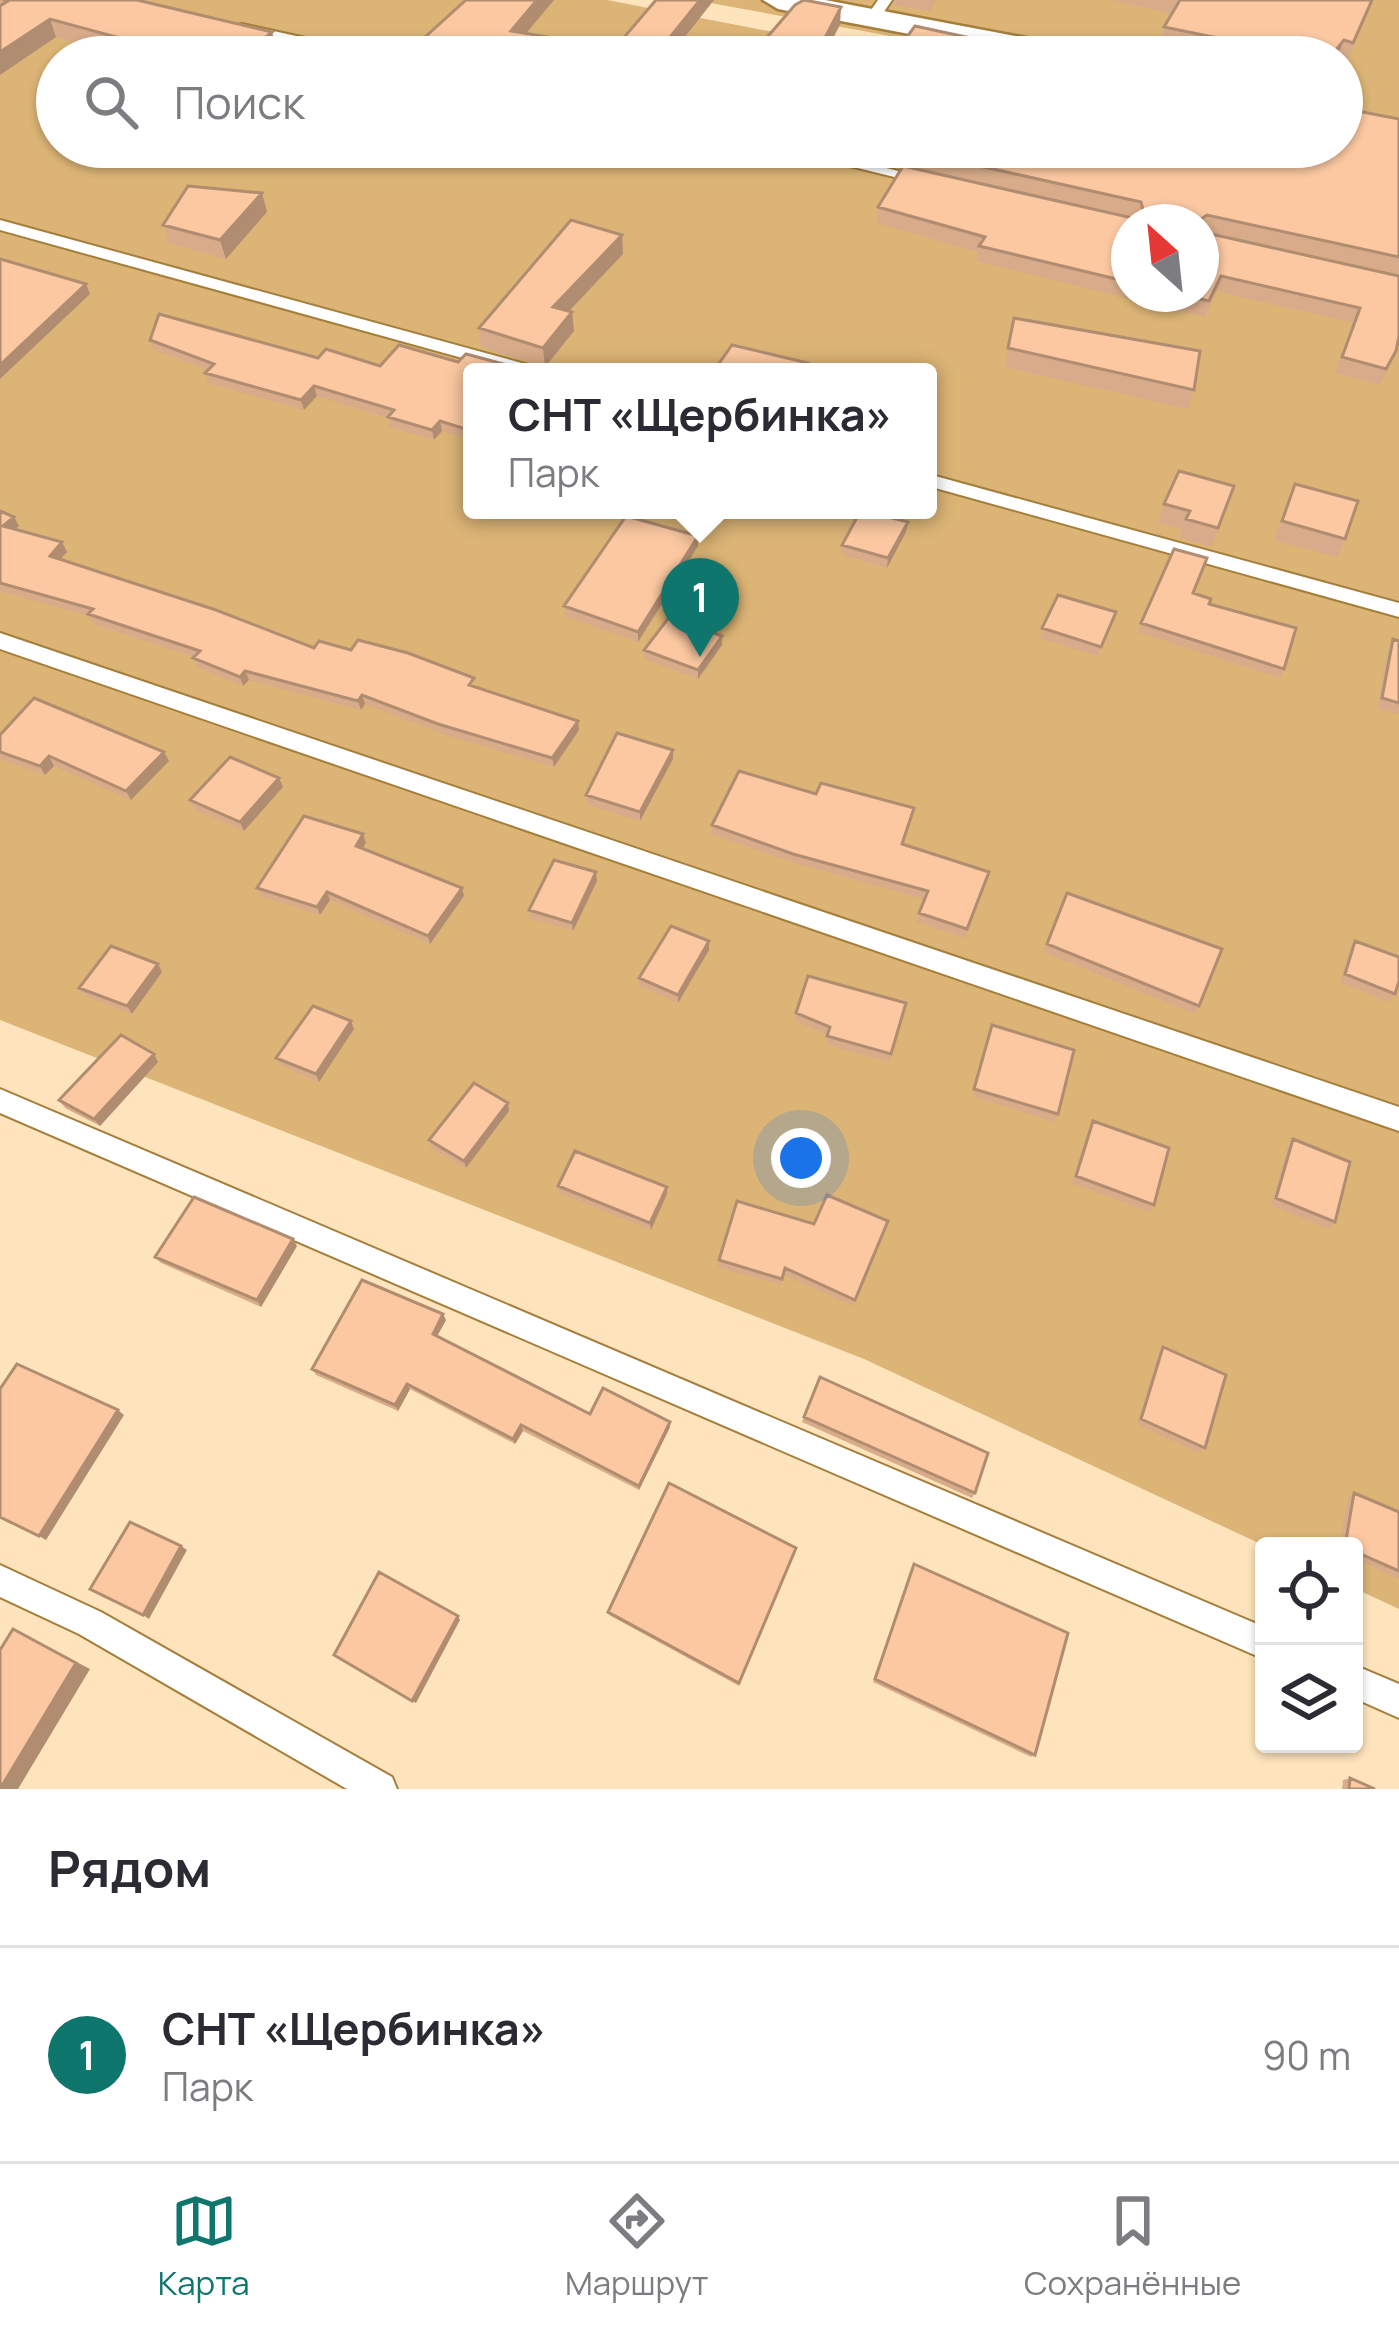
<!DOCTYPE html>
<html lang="ru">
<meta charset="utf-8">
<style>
:root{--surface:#fff;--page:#f7f7f7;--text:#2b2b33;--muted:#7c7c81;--line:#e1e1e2;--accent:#0f766e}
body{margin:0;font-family:Manrope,sans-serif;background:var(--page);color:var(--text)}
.controls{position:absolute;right:36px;bottom:36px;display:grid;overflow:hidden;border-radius:12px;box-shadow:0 3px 9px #0004}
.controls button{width:108px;height:108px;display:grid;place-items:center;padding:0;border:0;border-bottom:3px solid var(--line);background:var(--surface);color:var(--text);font:60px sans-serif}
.compass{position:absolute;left:1111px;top:204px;width:108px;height:108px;border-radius:50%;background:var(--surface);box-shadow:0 3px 9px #0004;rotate:333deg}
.you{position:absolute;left:801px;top:1158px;width:42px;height:42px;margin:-30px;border:9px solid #fff;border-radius:50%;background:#1a73e8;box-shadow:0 0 0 18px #1a73e833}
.badge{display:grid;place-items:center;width:78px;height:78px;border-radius:50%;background:var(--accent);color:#fff;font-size:39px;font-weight:700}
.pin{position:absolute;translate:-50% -99px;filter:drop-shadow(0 3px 6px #0008)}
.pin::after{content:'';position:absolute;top:63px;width:42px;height:36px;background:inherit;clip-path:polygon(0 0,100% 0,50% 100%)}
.popup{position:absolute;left:463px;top:363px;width:474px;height:156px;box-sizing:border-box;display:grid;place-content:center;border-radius:12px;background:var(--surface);filter:drop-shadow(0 3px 9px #0005);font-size:39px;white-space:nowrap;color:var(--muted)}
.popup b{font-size:45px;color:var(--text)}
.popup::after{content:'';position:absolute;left:50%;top:100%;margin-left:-24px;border:24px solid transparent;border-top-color:var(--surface)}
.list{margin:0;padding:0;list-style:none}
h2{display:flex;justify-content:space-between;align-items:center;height:156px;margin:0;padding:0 48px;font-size:51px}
h2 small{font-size:39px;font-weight:400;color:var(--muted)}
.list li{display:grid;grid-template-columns:78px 1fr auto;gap:36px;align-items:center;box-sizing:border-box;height:216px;padding:0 48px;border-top:3px solid var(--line)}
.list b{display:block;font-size:45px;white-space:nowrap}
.list p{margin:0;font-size:39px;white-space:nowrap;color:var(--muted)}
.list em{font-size:39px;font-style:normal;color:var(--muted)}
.icon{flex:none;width:66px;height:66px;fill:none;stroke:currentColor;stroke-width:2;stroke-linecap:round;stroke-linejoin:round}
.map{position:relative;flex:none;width:1399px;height:1789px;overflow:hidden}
.search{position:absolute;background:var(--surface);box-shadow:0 3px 9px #0004;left:36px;right:36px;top:36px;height:132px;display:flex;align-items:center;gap:30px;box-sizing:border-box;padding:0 42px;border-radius:66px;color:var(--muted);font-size:45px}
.sheet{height:372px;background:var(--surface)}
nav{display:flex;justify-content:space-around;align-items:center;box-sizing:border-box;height:168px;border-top:3px solid var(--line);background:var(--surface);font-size:33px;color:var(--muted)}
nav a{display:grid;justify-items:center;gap:6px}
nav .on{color:var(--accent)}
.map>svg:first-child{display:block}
</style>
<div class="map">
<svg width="1399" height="1789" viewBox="0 0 1399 1789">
<rect width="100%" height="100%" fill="#fde4bc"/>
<path fill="#dbb476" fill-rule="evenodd" d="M0 0H607L903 57H57V147H1342L1399 153V1609L1354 1588V1546H1265L864 1359 0 1020ZM1129 222H1201V294H1129ZM472 372H928V510H472Z
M694 0H1399V129L1342 119V57H1005Z"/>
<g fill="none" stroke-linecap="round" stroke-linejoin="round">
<g stroke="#a57e3b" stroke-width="4">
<path id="lane" d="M878 0H892L879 19H869L867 16Z
M242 24 374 53 381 57H354L237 31V25Z
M772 147H801L935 180 927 185Z
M0 220 540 368 543 372H513L0 230Z
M928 474 1399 603V617L928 486Z
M0 633 1399 1107V1131L0 649Z
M0 1089 1264 1627V1659L0 1113Z
M0 1565 101 1612 392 1777 397 1789H347L79 1634 0 1597Z
M1354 1665 1399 1684V1718L1354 1698Z"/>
</g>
<g stroke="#a57e3b" stroke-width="5">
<path id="street" d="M763 0H825L1079 48 1094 57H1030L778 9Z"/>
</g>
<use href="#lane" fill="#fff" fill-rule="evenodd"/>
<use href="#street" fill="#fff" fill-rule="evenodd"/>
</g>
<path fill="#d8ac8a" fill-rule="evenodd" d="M0 0 272 32 278 57H129L56 37 0 75Z
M894 0H936L930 11 894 5Z
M1112 0H1374L1348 59 1339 56 1220 55 1160 42 1164 27 1172 14Z
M1399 119V274L1202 231 1399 276 1396 351 1380 385 1335 373 1354 323 1216 291 1205 317 977 261 978 252 877 223 878 207 1133 217 910 167 912 151H1082ZM1129 222 1201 294H1129Z
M267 212 226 259 169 243 163 225Z
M622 235 623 254 569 311 572 312 574 331 545 367 481 347 479 328Z
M1014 318 1194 390 1188 409 1005 367Z
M150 340 380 366 458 362 537 366V372H472V440L442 431 434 440 390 427 388 418 317 396 304 410 208 383 205 373 208 370 154 350Z
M1295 484 1345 539 1337 557 1274 540Z
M1234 486 1211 547 1180 538 1183 530 1158 523 1164 504Z
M0 511 19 526 15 530 62 542 67 552 60 559 314 648 476 688 578 721 579 730 554 767 440 733 365 704 361 710 249 680 243 686 197 667 194 657 93 624 89 616 0 591Z
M906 532 887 568 841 554 842 545Z
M698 546 638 642 565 616 564 606Z
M1193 593 1284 669 1280 678 1138 632 1141 623Z
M1116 612 1098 656 1040 638 1042 628Z
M1393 639 1399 641V714L1377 708 1388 649Z
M722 645 698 679 645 659 644 650Z
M0 735 164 752 169 761 131 800 54 766 45 775 0 759Z
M673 759 640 821 587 804 586 795Z
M279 778 283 787 244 831 194 809 190 800Z
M816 794 914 808 903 845 989 872 965 938 917 922 924 899 792 862 712 834V825Z
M363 834 366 843 362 848 462 888 464 896 430 944 330 900 320 915 260 896 257 888Z
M597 881 573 931 530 918 529 910Z
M709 941V950L678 1003 639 986V978Z
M1355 941 1395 994 1389 1002 1340 982 1350 949Z
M1047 944 1199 1006 1195 1014 1044 952Z
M162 972 132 1014 85 996 79 988Z
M906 1003 889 1062 826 1044 828 1035 796 1021V1013Z
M992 1025 1058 1114 1055 1122 972 1096Z
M354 1029 319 1082 280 1065 276 1058Z
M158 1062 100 1126 65 1108 59 1100Z
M508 1103 509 1111 466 1168 431 1148 429 1140Z
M1093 1121 1154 1205 1150 1212 1072 1183Z
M1293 1139 1335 1222 1329 1229 1271 1205 1288 1146Z
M558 1186 667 1187V1194L651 1230 559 1193Z
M814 1224 886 1227 853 1306 784 1275 781 1285 718 1267 719 1260Z
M297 1246 261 1307 161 1263 155 1257Z
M443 1314 446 1320 437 1336 590 1414 670 1427 639 1490 523 1431 515 1444 410 1389 398 1411 316 1375 312 1369Z
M1163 1347 1205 1448 1199 1453 1137 1424 1159 1353Z
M804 1417 975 1493 972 1498 802 1422Z
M1354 1493 1399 1512V1579L1354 1558V1546H1339L1348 1497Z
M795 1552 739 1686 609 1615 608 1612Z
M914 1564 1035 1755 1031 1757 873 1682Z
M1350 1778 1375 1789H1342L1343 1780Z"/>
<path fill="#b08c71" d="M537 0H554L513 49 511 31Z
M700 0H714L669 57H654Z
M841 7 840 25 823 57H815Z
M50 19 56 37 0 75V52Z
M272 32 278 57H252L265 38Z
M966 37 963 55 952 57Z
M1344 40 1337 57H1330Z
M262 193 267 212 226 259 220 240Z
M622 235 623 254 555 326 553 307Z
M86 284 90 294 0 379V365Z
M572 312 574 331 545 367 543 348Z
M314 386 317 396 304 410 301 400Z
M440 421 442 431 434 440 432 430Z
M14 517 19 526 8 536 3 526Z
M908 522 906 532 887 568 888 558Z
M698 536V546L638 642V632Z
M62 542 67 552 55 565 50 556Z
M722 636V645L698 679V670Z
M245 671 249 680 243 686 240 677Z
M362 695 365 704 361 710 358 701Z
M578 721 579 730 554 767 552 758Z
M673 750V759L640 821V812Z
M164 752 169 761 131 800 126 791Z
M49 756 54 766 45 775 40 766Z
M279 778 283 787 244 831 240 822Z
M363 834 366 843 358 855 356 846Z
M596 872 597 881 573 931 572 923Z
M462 888 464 896 430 944 428 936Z
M327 892 330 900 320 915 317 907Z
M709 941V950L678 1003V995Z
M158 964 162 972 132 1014 127 1006Z
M351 1021 354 1029 319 1082 316 1074Z
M154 1054 158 1062 100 1126 94 1119Z
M508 1103 509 1111 466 1168 464 1161Z
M667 1187V1194L651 1230 650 1223Z
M293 1239 297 1246 261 1307 257 1300Z
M443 1314 446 1320 435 1340 433 1334Z
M407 1384 410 1389 398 1411 395 1405Z
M118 1410 124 1415 46 1540 39 1536Z
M670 1422V1427L639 1490V1486Z
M521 1425 523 1431 515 1444 513 1439Z
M181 1546 187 1550 149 1619 143 1615Z
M458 1616 460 1620 416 1703 412 1701Z
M13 1629 90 1669 18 1789H0Z"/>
<path fill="#fbc8a1" stroke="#b08c71" stroke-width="3" d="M3 0H137L272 32 265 38 274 40 252 57H129L146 45 50 19 0 52V6L8 1Z
M466 0H537L511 31 615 48 656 0H700L654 57H403Z
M804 0 841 7 815 57H750L795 5Z
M1180 0H1372L1353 43 1344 40 1330 57H1219L1228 40 1164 27Z
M915 26 966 37 952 57H892Z
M1342 108 1399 119V257L1207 215 1201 219 1202 232 1399 276V336L1396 351 1386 369 1342 357 1360 308 1221 276 1209 301 1179 294H1201V222H1129V282L979 246 985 237 878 207 903 166 1132 218 1143 210 1141 202 912 151 915 147H1064L1082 151 1085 147H1342Z
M188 186 262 193 220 240 163 225Z
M571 220 622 235 553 307 572 312 543 348 479 328Z
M0 259 86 284 0 365Z
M159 314 318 358 326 349 380 366 399 345 458 362 466 354 511 366H537L532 372H472V431L440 421 432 430 388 417 394 410 314 386 301 400 205 373 214 364 150 340Z
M1014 318 1200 351 1194 390 1008 348Z
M732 345 808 363 803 372H713Z
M1179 471 1234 486 1218 528 1186 519 1190 511 1164 504Z
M1295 484 1358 501 1345 539 1282 521Z
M861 510 908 522 888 558 842 545Z
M0 511 14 517 3 526 62 542 50 556 216 610 314 648 319 641 351 650 358 640 408 653 474 678 469 685 578 721 552 758 438 724 362 695 358 701 245 671 240 677 193 658 200 651 88 614 93 609 0 583Z
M626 516 698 536 638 632 564 606Z
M1174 549 1207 558 1193 593 1211 599 1209 604 1296 628 1284 669 1141 623Z
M1058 595 1116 612 1101 647 1042 628Z
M670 616 722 636 698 670 644 650Z
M1393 639 1399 641V703L1382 698Z
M34 698 164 752 126 791 49 756 40 766 0 752V735Z
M617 733 673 750 640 812 586 795Z
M230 757 279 778 240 822 190 800Z
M739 771 816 794 821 783 914 808 902 844 989 872 967 929 919 913 928 891 793 854 712 825Z
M304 816 363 834 356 846 462 888 428 936 327 892 317 907 257 888Z
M554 860 596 872 572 923 529 910Z
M1067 893 1222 949 1199 1006 1047 944Z
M671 926 709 941 678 995 639 978Z
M1355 941 1399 957V981L1395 994 1345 974Z
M111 946 158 964 127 1006 79 988Z
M808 976 906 1003 891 1054 827 1036 830 1027 796 1013Z
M313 1006 351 1021 316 1074 276 1058Z
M992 1025 1074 1050 1058 1114 974 1089Z
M121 1035 154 1054 94 1119 59 1100Z
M474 1083 508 1103 464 1161 429 1140Z
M1093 1121 1169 1148 1154 1205 1076 1176Z
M1293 1139 1350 1162 1335 1222 1276 1198Z
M575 1151 667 1187 650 1223 558 1186Z
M827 1195 888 1221 855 1300 785 1268 782 1279 719 1260 737 1201 814 1224Z
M194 1197 293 1239 257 1300 155 1257Z
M362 1280 443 1314 433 1334 590 1414 603 1388 670 1422 639 1486 521 1425 513 1439 407 1384 395 1405 312 1369Z
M1163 1347 1226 1375 1205 1448 1141 1419Z
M17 1364 118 1410 39 1536 0 1517V1389Z
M820 1377 988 1453 975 1493 804 1417Z
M669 1483 796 1548 739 1683 608 1612Z
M1354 1493 1399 1512V1571L1354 1551V1546H1345Z
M130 1522 181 1546 143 1615 90 1589Z
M914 1564 1068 1633 1035 1755 875 1679Z
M379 1572 458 1616 412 1701 334 1655Z
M13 1629 76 1663 0 1789V1650Z
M1350 1778 1375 1789H1349Z"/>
</svg>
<div class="controls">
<button><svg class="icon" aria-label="locate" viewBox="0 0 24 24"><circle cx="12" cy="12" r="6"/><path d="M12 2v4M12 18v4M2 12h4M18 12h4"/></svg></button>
<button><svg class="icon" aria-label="layers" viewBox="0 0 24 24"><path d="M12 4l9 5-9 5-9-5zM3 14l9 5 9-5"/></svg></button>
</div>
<svg class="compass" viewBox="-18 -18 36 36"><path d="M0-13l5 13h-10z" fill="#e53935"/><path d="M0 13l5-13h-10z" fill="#7c7c81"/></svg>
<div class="you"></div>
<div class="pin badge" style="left:700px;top:657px">1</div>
<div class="popup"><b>СНТ «Щербинка»</b>Парк</div>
<div class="search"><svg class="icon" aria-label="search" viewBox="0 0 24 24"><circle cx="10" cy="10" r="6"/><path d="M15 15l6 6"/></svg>Поиск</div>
</div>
<section class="sheet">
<h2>Рядом<small></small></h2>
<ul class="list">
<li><span class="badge">1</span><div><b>СНТ «Щербинка»</b><p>Парк</p></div><em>90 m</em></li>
</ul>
</section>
<nav>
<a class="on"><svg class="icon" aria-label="map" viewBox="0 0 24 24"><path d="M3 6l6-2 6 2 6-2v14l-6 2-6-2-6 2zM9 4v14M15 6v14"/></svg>Карта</a>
<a><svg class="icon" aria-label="directions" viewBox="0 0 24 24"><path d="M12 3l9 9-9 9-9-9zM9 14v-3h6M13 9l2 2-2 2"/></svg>Маршрут</a>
<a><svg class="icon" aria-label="saved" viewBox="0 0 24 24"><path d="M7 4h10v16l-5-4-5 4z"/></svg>Сохранённые</a>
</nav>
